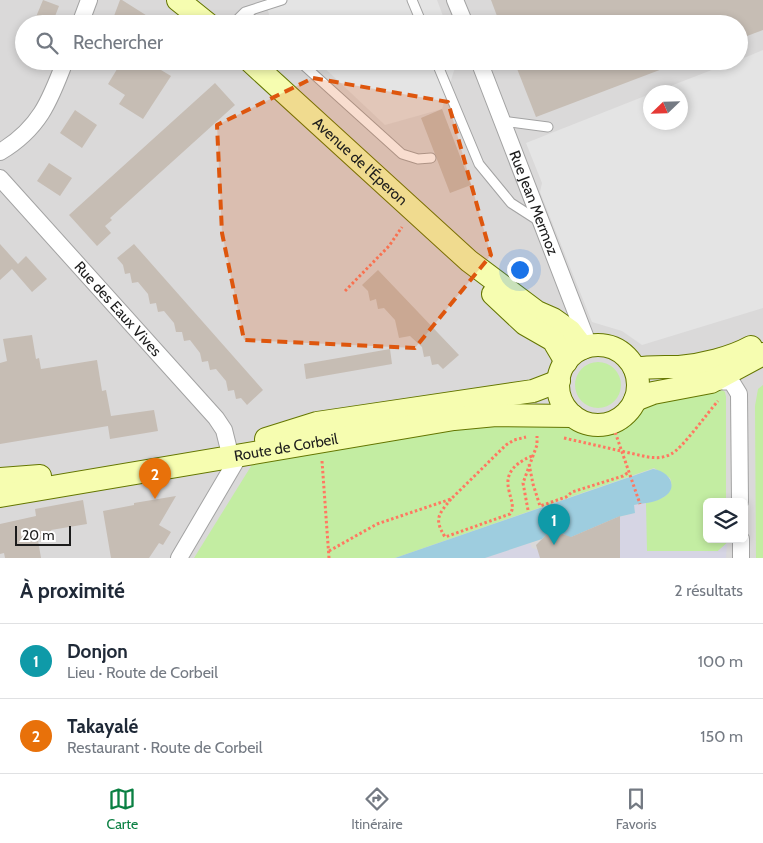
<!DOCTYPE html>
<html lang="fr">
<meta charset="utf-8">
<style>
:root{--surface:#fff;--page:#f6f6f7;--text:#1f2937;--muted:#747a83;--line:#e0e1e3;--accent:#0b8043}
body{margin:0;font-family:Cabin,sans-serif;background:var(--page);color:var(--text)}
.controls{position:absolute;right:15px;bottom:15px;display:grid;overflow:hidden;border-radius:8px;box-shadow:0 2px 8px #0003}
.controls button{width:45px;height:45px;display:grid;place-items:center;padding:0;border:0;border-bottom:1px solid var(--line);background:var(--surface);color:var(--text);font:25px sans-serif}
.compass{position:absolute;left:643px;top:85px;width:45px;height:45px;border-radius:50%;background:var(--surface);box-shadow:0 2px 8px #0003;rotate:247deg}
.scale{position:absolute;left:15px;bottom:12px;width:56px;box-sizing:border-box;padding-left:5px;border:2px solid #1c1c1c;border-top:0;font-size:14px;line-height:18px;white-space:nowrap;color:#1c1c1c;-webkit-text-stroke:4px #fff;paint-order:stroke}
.you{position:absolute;left:519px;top:269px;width:18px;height:18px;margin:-12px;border:4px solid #fff;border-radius:50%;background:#1a73e8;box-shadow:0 0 0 8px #1a73e833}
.badge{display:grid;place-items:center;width:32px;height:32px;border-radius:50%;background:var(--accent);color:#fff;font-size:16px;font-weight:700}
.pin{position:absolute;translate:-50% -41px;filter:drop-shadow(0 1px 2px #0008)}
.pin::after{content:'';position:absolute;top:26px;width:18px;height:15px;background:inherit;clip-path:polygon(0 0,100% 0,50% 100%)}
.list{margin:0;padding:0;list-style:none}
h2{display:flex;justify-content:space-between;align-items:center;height:65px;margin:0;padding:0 20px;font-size:21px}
h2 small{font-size:16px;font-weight:400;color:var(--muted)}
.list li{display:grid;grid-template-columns:32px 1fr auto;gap:15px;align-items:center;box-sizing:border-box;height:75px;padding:0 20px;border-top:1px solid var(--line)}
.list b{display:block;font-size:19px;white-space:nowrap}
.list p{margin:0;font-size:16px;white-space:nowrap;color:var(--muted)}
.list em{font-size:16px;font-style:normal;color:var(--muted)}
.icon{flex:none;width:28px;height:28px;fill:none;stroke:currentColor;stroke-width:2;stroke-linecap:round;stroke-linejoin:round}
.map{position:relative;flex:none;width:763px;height:558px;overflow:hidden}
.search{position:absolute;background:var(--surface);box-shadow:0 2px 8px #0003;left:15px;right:15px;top:15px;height:55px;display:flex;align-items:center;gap:12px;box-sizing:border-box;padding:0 18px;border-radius:28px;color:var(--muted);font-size:19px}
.sheet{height:215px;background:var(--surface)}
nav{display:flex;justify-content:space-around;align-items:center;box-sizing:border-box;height:70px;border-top:1px solid var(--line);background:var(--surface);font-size:14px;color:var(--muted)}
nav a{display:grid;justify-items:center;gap:2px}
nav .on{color:var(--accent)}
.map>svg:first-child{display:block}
</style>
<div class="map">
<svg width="763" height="558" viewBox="0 0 763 558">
<rect width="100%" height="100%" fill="#eeeae1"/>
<path fill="#dad9d9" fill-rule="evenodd" d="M0 0H763V558H0ZM24 24H739V61H24ZM650 92H680V122H650ZM707 502H744V539H707Z"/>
<path fill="#c3eda2" d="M575 385a23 23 0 1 1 46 0a23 23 0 1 1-46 0Z
M763 385V558H756L755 406 758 389Z
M717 386 725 392 726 397V502H707V539H727V543L718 551H646V503C660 500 676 495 670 478L654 468 395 558H194L253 463 478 424 569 426C593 438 616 435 636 416 641 412 647 404 653 401 673 394 696 391 717 386Z"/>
<path fill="#e4e4e4" d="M265 0H437L446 24H276L270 18Z
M763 50V308L642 345 622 331 592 322 540 192 542 183 526 143 650 94V122H680V92H655L735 61H739V60Z
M317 61H457L442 109 385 125Z"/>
<path fill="#d6d5e4" d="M646 503 647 551H718L727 543 726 558H589L598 555H620V517L635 513 634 505Z
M530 543 532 548 539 550 541 558H485Z"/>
<path fill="#9ecddf" d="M653 469C670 471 680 489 662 498 654 503 643 503 634 505L635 513 618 517 569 538C560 530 551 530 542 539L485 558H395Z"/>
<path fill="#c6bdb4" d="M43 0 59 6 52 24H33Z
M120 0H122L160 24H111Z
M491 0H763V30L739 39V24H500Z
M122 61H146L171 76 143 119 119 104 125 95 108 84Z
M514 61H678V63L536 117Z
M215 83 235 105 110 218 112 220 105 226 111 233 97 246 69 215Z
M442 109 471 185 450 193 421 118Z
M75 110 97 125 82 148 60 133Z
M49 163 72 178 60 196 37 181Z
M0 244 18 264 26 256 47 279 32 292 12 269 0 280Z
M134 244 263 390 247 405 241 398 236 399 234 390 228 391 226 381 216 369 210 370 208 361 202 362 200 353 190 340 184 341 182 332H176L174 323 164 311 158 312 156 303 150 304 148 294 138 282 132 283 130 273 125 274 123 265 117 258Z
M378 270 459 355 443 369 438 364 432 365 430 356 424 357 422 347 410 336 399 338 395 320 384 308 378 309 376 299 370 301 368 291 362 285Z
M32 335 36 359 39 358 41 369 97 360 102 391 106 390 111 416 154 410 158 431 110 439 108 426 0 444V363L7 361 3 339Z
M390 349 392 364 306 379 304 364Z
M176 496 159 525 171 532 163 545 159 543 149 558H111L103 511 134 505V503Z
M83 500 87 524 51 530 53 537 38 540 41 558H5L4 553 0 554V524L36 516 35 509Z
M620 516V558H540L536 545 548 533 557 532 571 537Z"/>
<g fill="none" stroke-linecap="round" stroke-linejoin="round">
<g stroke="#a3a3a3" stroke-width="11">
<path id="service" d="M412 0 422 24
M245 12 282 0
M233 24 245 12 257 24
M299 61 402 154 418 159 431 158
M436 61 479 164 511 203 539 221
M502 121 548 127"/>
</g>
<g stroke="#a3a3a3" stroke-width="18">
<g id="minor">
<path d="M455 0 465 24"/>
<path d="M80 24 89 0"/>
<path id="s1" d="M479 61 589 346"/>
<path d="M0 152C39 129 50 101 65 61"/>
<path id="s2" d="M0 178 216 418 224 430 228 446"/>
<path d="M713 382 731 381 739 394 740 502"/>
<path d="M741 539V558"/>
<path d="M179 558 239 456"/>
</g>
</g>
<g stroke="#647600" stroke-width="24">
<g id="secondary">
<path d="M178 0 208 24"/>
<path id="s3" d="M250 61 469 261 537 312 553 319 570 331 583 348"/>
<path d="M493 294 525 324 553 340 566 362"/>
<circle cx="598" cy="385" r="40"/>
<path d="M635 369C650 366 664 367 679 367 702 365 731 358 751 347"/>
<path d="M635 400 653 393 711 382 763 354"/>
<path d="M266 439 317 423 533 391 559 381"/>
<path d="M0 479 40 476"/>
<path id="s4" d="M0 496 454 419 496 415 573 416"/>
</g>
</g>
<path stroke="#ff7861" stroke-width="3" stroke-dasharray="2.5 2.5" stroke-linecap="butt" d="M345 291 389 246 402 227
M612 423 640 504
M564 438 643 456C652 458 662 459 671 454 682 449 708 412 718 401
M322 461 329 558
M529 464 533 484 540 506 566 497 572 492 623 476 629 472
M451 499C438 515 434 519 445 537L510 514C521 500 487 475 532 456
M528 510 523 483 537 445V436
M329 551 377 524 451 499 506 445 514 440 526 437"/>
<use href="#service" stroke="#fff" stroke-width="9"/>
<use href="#minor" stroke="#fff" stroke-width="16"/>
<use href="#secondary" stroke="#f6fdb0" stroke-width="22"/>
</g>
<path fill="#de560d" fill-opacity="0.2" stroke="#de560d" stroke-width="4" stroke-dasharray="10 6" stroke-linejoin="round" d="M313 78 448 102 491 255 415 348 244 340 222 233 217 125Z"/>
<g text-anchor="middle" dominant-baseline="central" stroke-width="5" stroke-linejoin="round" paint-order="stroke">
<g font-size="15" fill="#1c1c1c" stroke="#fff">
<text stroke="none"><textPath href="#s3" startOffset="149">Avenue de l'Éperon</textPath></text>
<text stroke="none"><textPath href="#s1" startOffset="152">Rue Jean Mermoz</textPath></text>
<text stroke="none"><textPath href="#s2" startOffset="176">Rue des Eaux Vives</textPath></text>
<text stroke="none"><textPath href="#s4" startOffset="290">Route de Corbeil</textPath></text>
</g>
</g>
</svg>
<div class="controls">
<button><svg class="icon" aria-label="layers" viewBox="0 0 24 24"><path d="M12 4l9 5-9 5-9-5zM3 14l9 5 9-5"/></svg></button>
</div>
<svg class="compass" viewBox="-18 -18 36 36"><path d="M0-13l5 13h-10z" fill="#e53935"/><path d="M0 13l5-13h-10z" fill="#747a83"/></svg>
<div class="scale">20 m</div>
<div class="you"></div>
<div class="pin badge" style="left:554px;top:545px;background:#0f9aa8">1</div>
<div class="pin badge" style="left:155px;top:499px;background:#e8710a">2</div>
<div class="search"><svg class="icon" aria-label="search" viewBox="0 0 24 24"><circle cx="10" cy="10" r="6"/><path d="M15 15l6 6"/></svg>Rechercher</div>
</div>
<section class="sheet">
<h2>À proximité<small>2 résultats</small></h2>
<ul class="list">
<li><span class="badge" style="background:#0f9aa8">1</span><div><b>Donjon</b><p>Lieu · Route de Corbeil</p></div><em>100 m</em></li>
<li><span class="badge" style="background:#e8710a">2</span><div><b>Takayalé</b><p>Restaurant · Route de Corbeil</p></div><em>150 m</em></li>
</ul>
</section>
<nav>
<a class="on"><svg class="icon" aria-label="map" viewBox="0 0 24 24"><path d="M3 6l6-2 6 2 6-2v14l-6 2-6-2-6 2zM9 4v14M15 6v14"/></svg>Carte</a>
<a><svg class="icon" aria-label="directions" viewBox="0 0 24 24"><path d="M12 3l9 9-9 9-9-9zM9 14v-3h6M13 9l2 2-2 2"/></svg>Itinéraire</a>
<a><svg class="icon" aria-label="saved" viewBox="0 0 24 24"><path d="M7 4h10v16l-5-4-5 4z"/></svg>Favoris</a>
</nav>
